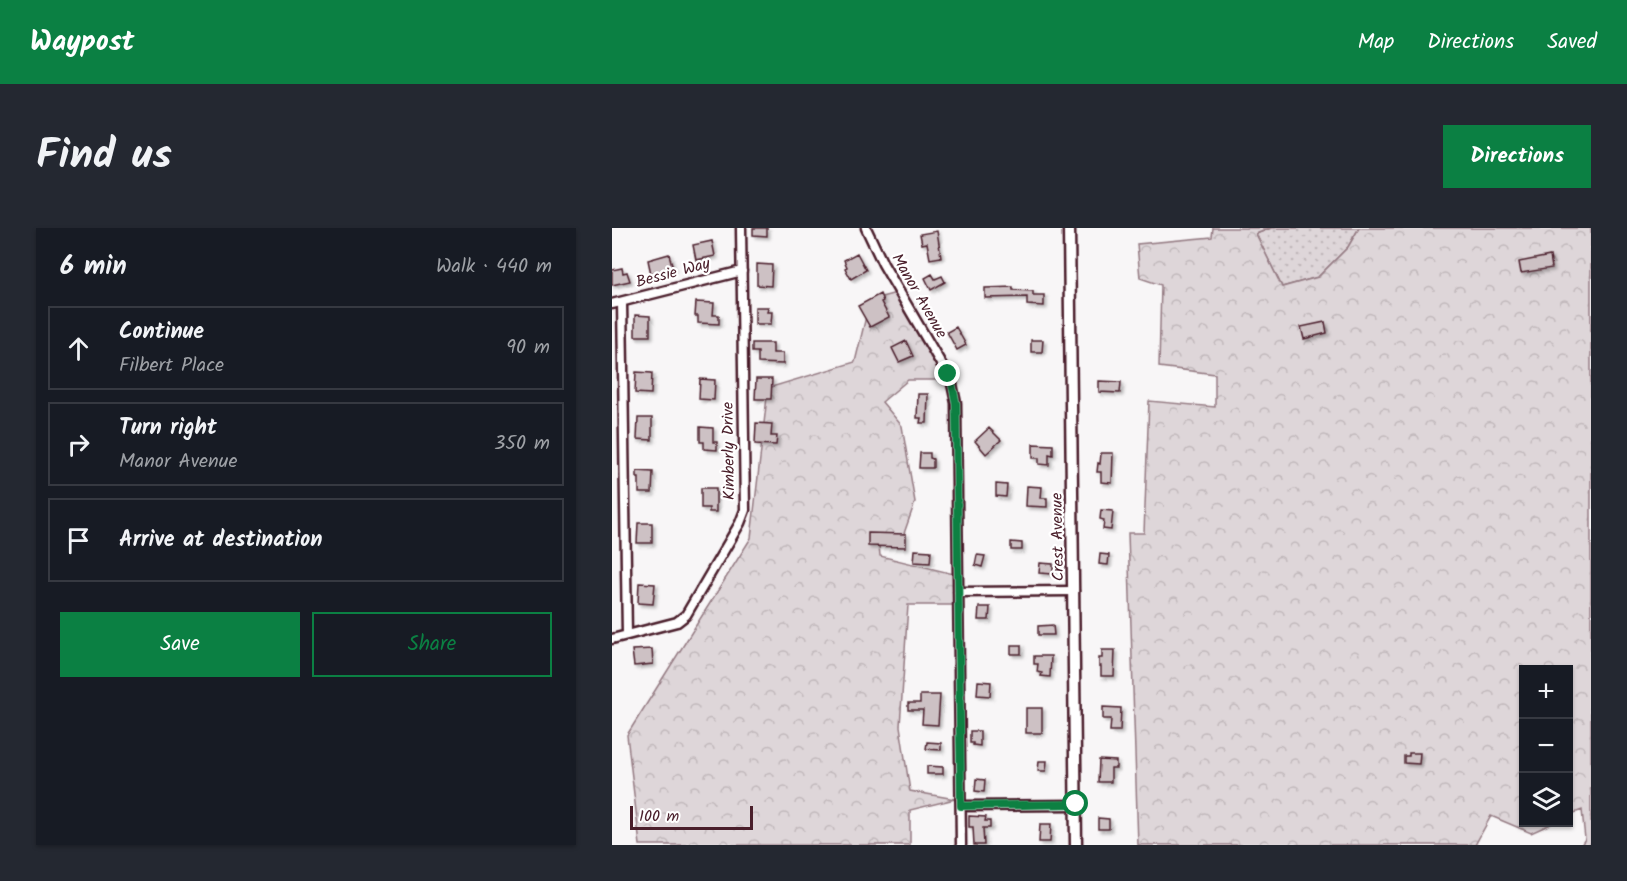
<!DOCTYPE html>
<meta charset="utf-8">
<style>
:root{--surface:#171b24;--page:#242831;--text:#f1f3f6;--muted:#9ea1a6;--line:#363941;--accent:#0b8043}
body{margin:0;font-family:Kalam,sans-serif;background:var(--page);color:var(--text)}
.controls{position:absolute;right:18px;bottom:18px;display:grid;overflow:hidden;border-radius:0px;box-shadow:0 2px 4px #0004}
.controls button{width:54px;height:54px;display:grid;place-items:center;padding:0;border:0;border-bottom:2px solid var(--line);background:var(--surface);color:var(--text);font:30px sans-serif}
.scale{position:absolute;left:18px;bottom:15px;width:123px;box-sizing:border-box;padding-left:6px;border:3px solid #4a1f2b;border-top:0;font-size:16px;line-height:21px;white-space:nowrap;color:#4a1f2b;-webkit-text-stroke:4px #fff;paint-order:stroke}
.stop{position:absolute;width:18px;height:18px;margin:-14px;border:4px solid #0b8043;border-radius:50%;background:#fff}
.stop.end{background:#0b8043;border-color:#fff;box-shadow:0 2px 6px #0008}
.list{margin:0;padding:0;list-style:none}
h2{display:flex;justify-content:space-between;align-items:center;height:78px;margin:0;padding:0 24px;font-size:26px}
h2 small{font-size:20px;font-weight:400;color:var(--muted)}
.list li{display:grid;grid-template-columns:39px 1fr auto;gap:18px;align-items:center;box-sizing:border-box;height:84px;margin:0 12px 12px;padding:0 12px;border:2px solid var(--line);border-radius:0px}
.list b{display:block;font-size:22px;white-space:nowrap}
.list p{margin:0;font-size:20px;white-space:nowrap;color:var(--muted)}
.list em{font-size:20px;font-style:normal;color:var(--muted)}
.actions{display:flex;gap:12px;padding:18px 24px}
.actions a{flex:1;padding:14px 0;border:2px solid var(--accent);border-radius:0px;text-align:center;font-size:21px;color:var(--accent)}
.actions .main{background:var(--accent);color:#fff}
.icon{flex:none;width:33px;height:33px;fill:none;stroke:currentColor;stroke-width:2;stroke-linecap:round;stroke-linejoin:round}
.map{position:relative;flex:none;width:979px;height:617px;overflow:hidden;border-radius:0px}
header{display:flex;align-items:center;gap:36px;box-sizing:border-box;height:84px;padding:0 30px;background:var(--accent);color:#fff}
header strong{font-size:28px}
nav{display:flex;gap:33px;margin-inline-start:auto;font-size:21px}
.intro{display:flex;align-items:center;justify-content:space-between;box-sizing:border-box;height:144px;padding:0 36px}
h1{margin:0;font-size:42px}
.button{padding:15px 27px;border-radius:0px;background:var(--accent);color:#fff;font-size:21px;font-weight:700}
main{display:flex;gap:36px;padding:0 36px}
aside{flex:1;background:var(--surface);border-radius:0px;box-shadow:0 2px 4px #0004}
.map>svg:first-child{display:block}
</style>
<header>
<strong>Waypost</strong>
<nav><a>Map</a><a>Directions</a><a>Saved</a></nav>
</header>
<div class="intro"><h1>Find us</h1><a class="button">Directions</a></div>
<main>
<aside>
<h2>6 min<small>Walk · 440 m</small></h2>
<ul class="list">
<li><svg class="icon" aria-label="ahead" viewBox="0 0 24 24"><path d="M12 20V5M6 11l6-6 6 6"/></svg><div><b>Continue</b><p>Filbert Place</p></div><em>90 m</em></li>
<li><svg class="icon" aria-label="right" viewBox="0 0 24 24"><path d="M7 20v-9h11M14 6l5 5-5 5"/></svg><div><b>Turn right</b><p>Manor Avenue</p></div><em>350 m</em></li>
<li><svg class="icon" aria-label="arrive" viewBox="0 0 24 24"><path d="M6 21V4h12l-3 4 3 4H6"/></svg><div><b>Arrive at destination</b></div></li>
</ul>
<div class="actions"><a class="main">Save</a><a>Share</a></div>
</aside>
<div class="map">
<svg width="979" height="617" viewBox="0 0 979 617">
<defs>
<pattern id="grass-dots" width="8" height="8" patternUnits="userSpaceOnUse" patternTransform="scale(1.5)"><rect width="8" height="8" fill="#ded6d9"/><path d="M2 2h.1M6 6h.1" fill="none" stroke="#c0b7ba" stroke-width="1.8" stroke-linecap="round"/></pattern>
<pattern id="forest-crowns" width="20" height="18" patternUnits="userSpaceOnUse" patternTransform="scale(1.5)"><rect width="20" height="18" fill="#ded6d9"/><path d="M2 6a3 3 0 1 1 6 0M12 15a3 3 0 1 1 6 0" fill="none" stroke="#c0b7ba"/></pattern>
<filter id="shadow"><feDropShadow dx="2.5" dy="2.5" stdDeviation="1.5" flood-color="#0004"/></filter>
</defs>
<rect width="100%" height="100%" fill="#f8f6f7"/>
<filter id="ink" filterUnits="userSpaceOnUse"><feTurbulence type="fractalNoise" baseFrequency=".0167" numOctaves="2"/><feDisplacementMap in="SourceGraphic" scale="12" xChannelSelector="R" yChannelSelector="G"/><feConvolveMatrix kernelMatrix="1 2 1 2 8 2 1 2 1" color-interpolation-filters="sRGB"/></filter>
<g filter="url(#ink)">
<path fill="url(#grass-dots)" stroke="#947a82" stroke-width="1.5" d="M659 0H747L736 19 706 49 670 59 644 6Z"/>
<path fill="url(#forest-crowns)" stroke="#947a82" stroke-width="1.5" d="M601 0H659L644 6 670 59 706 49 736 19 747 0H979V617H969L973 611 970 582 957 587V442H912V594L941 595 919 605 879 588 863 617H526L516 305H532L537 173 603 179V146L547 139 549 57 528 50 525 16 600 9Z
M292 63 339 152H296L270 174 290 198 303 274 289 314 267 317 268 328 346 347V377H296L288 498 298 563 343 571 298 582V617H28L15 507 139 310 156 160 243 134 258 72Z"/>
<path fill="#cdc1c4" stroke="#4a1f2b" stroke-width="1.5" filter="url(#shadow)" d="M141 0H155V8L141 7Z
M325 3 329 29 318 31 315 15 310 16 308 6Z
M100 13 103 28 84 32 81 17Z
M245 25 254 42 239 51 233 40 235 39 232 32Z
M57 26 61 41 39 46 36 32Z
M938 28 940 40 909 45 907 34Z
M145 36 160 37 159 58 145 57Z
M10 40 11 45 15 44 18 53 0 57V42Z
M320 46 323 51 330 48 333 54 319 62 313 50Z
M401 59V62L421 63V67H432V78L415 77V69L373 70V60Z
M268 66 271 73 269 74 277 89 258 99 246 78Z
M84 74 102 75 101 87H107V96L86 95V88H83Z
M143 79H156L155 84H160L159 96H143Z
M23 87 38 88V108H23Z
M713 94 715 105 692 111 689 99Z
M344 99 354 117 345 122 335 104Z
M419 112H431L430 124H419Z
M294 113 301 128 287 134 280 120Z
M140 115H161V125H171V136L146 135V124H140Z
M24 144 40 145 39 166 23 165Z
M88 151 103 152 102 172 87 171Z
M144 151H160L159 171H143Z
M487 153 509 154 508 165 487 164Z
M306 166H316L315 195H308L309 190H305Z
M26 190H40V212L25 211Z
M144 195 160 196 159 208H165L164 217 143 216Z
M88 199 101 200V214H105V222L92 221V214H88Z
M377 200 389 212 374 226 363 213Z
M421 216 441 217V227L437 226V237L427 236V230H421Z
M308 225H318V230L321 231V240H307Z
M489 225H501L500 255 489 254V244H485L486 235 488 236Z
M25 243 41 244 40 265H27V250H25Z
M384 256 395 257 394 269 384 268Z
M415 258 430 259 429 270H435V279L414 278Z
M89 260H104V284H97V280H89Z
M489 282 501 283 499 302 491 301 492 292 488 291Z
M26 295H40V315H25Z
M256 305 294 306V319L256 318Z
M399 314 410 315V322H399Z
M303 322 319 323 318 335 302 334Z
M488 326 497 327 496 337 487 336Z
M365 327 373 328 370 339 363 337Z
M428 335 441 336V346L427 345Z
M27 355 43 356 41 376 26 375Z
M367 379H378L377 392H366Z
M441 397 442 407H426V398Z
M399 417H409V426H399Z
M40 421 41 436 22 438 20 422Z
M490 422H503L502 448H489V438H487V430H490Z
M422 428H439L438 449 429 448 430 445 425 444 426 436H422Z
M366 453 379 454 378 468 365 467Z
M308 467H328L326 497 310 496 311 482H296V475H308Z
M491 479 509 480 508 503H498L499 491H491Z
M414 480H430V505H414Z
M358 503H368V518L361 517V515H358Z
M315 514 329 515V522L314 521Z
M797 525H808L807 536 792 535V528H797Z
M487 532 504 533V540H499V554H486Z
M427 533H435L434 543H426Z
M315 538 331 539V546H315Z
M364 551 373 552 372 564 363 563Z
M357 588 374 589 373 593H378V600H371L372 617H362L361 599H357Z
M486 590 497 591V601H486Z
M428 596H439L438 614H427Z"/>
<g fill="none" stroke-linecap="round" stroke-linejoin="round">
<g stroke="#4a1f2b" stroke-width="13">
<path id="minor" d="M254 0 271 36 335 146 340 156 344 175 349 617
M10 74 15 407
M0 76 130 43
M346 364 462 363
M0 411 65 394 74 387 128 295 133 282 129 0
M349 578 464 577"/>
</g>
<g stroke="#4a1f2b" stroke-width="15">
<path id="tertiary" d="M457 0 464 617"/>
</g>
<use href="#minor" stroke="#fff" stroke-width="8"/>
<use href="#tertiary" stroke="#fff" stroke-width="10"/>
</g>
</g>
<g fill="none" stroke-linecap="round" stroke-linejoin="round" filter="url(#ink)">
<path stroke="#0b8043" stroke-width="8" d="M336 146 340 156 344 175 349 578 464 576"/>
</g>
<g text-anchor="middle" dominant-baseline="central" stroke-width="4.5" stroke-linejoin="round" paint-order="stroke">
<g font-size="16" fill="#4a1f2b" stroke="#fff">
<text transform="translate(61 45) rotate(-15)">Bessie Way</text>
<text transform="translate(307 68) rotate(60)">Manor Avenue</text>
<text transform="translate(117 223) rotate(-91)">Kimberly Drive</text>
<text transform="translate(446 309) rotate(-91)">Crest Avenue</text>
</g>
</g>
</svg>
<div class="controls">
<button>+</button>
<button>−</button>
<button><svg class="icon" aria-label="layers" viewBox="0 0 24 24"><path d="M12 4l9 5-9 5-9-5zM3 14l9 5 9-5"/></svg></button>
</div>
<div class="scale">100 m</div>
<div class="stop" style="left:464px;top:576px"></div>
<div class="stop end" style="left:336px;top:146px"></div>
</div>
</main>
